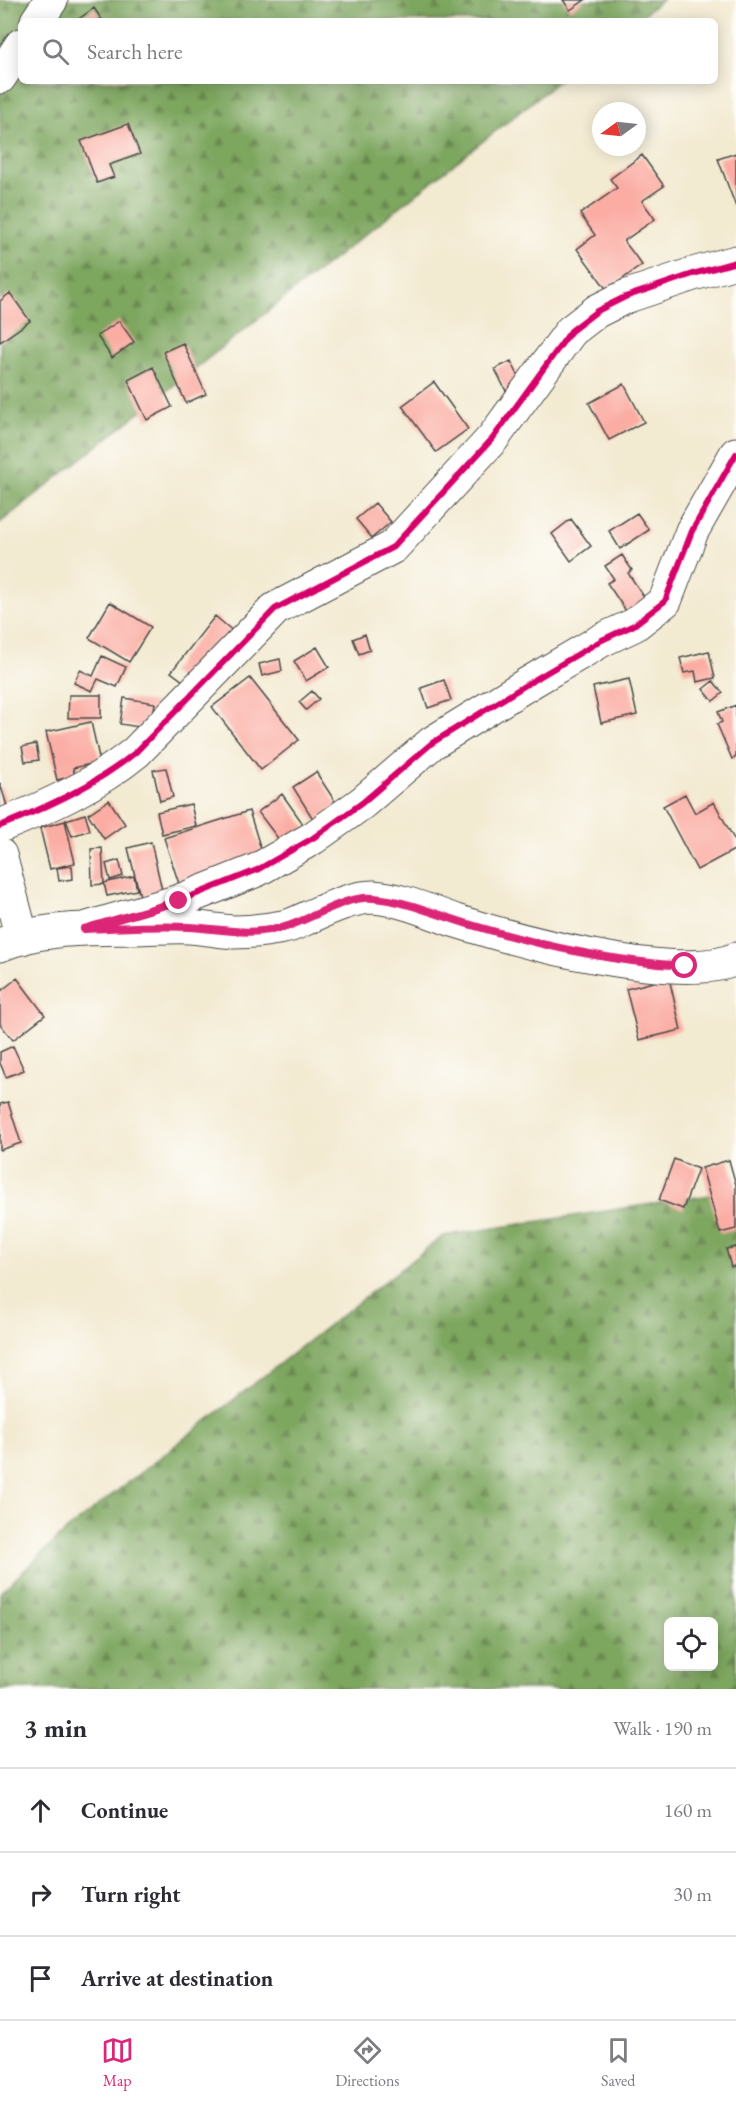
<!DOCTYPE html>
<meta charset="utf-8">
<style>
:root{--surface:#fff;--page:#f7f7f7;--text:#2b2b33;--muted:#7c7c81;--line:#e1e1e2;--accent:#db2777}
body{margin:0;font-family:"EB Garamond",serif;background:var(--page);color:var(--text)}
.controls{position:absolute;right:18px;bottom:18px;display:grid;overflow:hidden;border-radius:9px;box-shadow:0 3px 15px #0003}
.controls button{width:54px;height:54px;display:grid;place-items:center;padding:0;border:0;border-bottom:2px solid var(--line);background:var(--surface);color:var(--text);font:30px sans-serif}
.compass{position:absolute;left:592px;top:102px;width:54px;height:54px;border-radius:50%;background:var(--surface);box-shadow:0 3px 15px #0003;rotate:255deg}
.stop{position:absolute;width:18px;height:18px;margin:-14px;border:4px solid #db2777;border-radius:50%;background:#fff}
.stop.end{background:#db2777;border-color:#fff;box-shadow:0 2px 6px #0008}
.list{margin:0;padding:0;list-style:none}
h2{display:flex;justify-content:space-between;align-items:center;height:78px;margin:0;padding:0 24px;font-size:26px}
h2 small{font-size:20px;font-weight:400;color:var(--muted)}
.list li{display:grid;grid-template-columns:39px 1fr auto;gap:18px;align-items:center;box-sizing:border-box;height:84px;padding:0 24px;border-top:2px solid var(--line)}
.list b{display:block;font-size:22px;white-space:nowrap}
.list em{font-size:20px;font-style:normal;color:var(--muted)}
.icon{flex:none;width:33px;height:33px;fill:none;stroke:currentColor;stroke-width:2;stroke-linecap:round;stroke-linejoin:round}
.map{position:relative;flex:none;width:736px;height:1689px;overflow:hidden}
.search{position:absolute;background:var(--surface);box-shadow:0 3px 15px #0003;left:18px;right:18px;top:18px;height:66px;display:flex;align-items:center;gap:15px;box-sizing:border-box;padding:0 21px;border-radius:9px;color:var(--muted);font-size:22px}
.sheet{height:330px;background:var(--surface)}
nav{display:flex;justify-content:space-around;align-items:center;box-sizing:border-box;height:84px;border-top:2px solid var(--line);background:var(--surface);font-size:16px;color:var(--muted)}
nav a{display:grid;justify-items:center;gap:3px}
nav .on{color:var(--accent)}
.map>svg:first-child{display:block}
</style>
<div class="map">
<svg width="736" height="1689" viewBox="0 0 736 1689">
<defs>
<pattern id="forest-firs" width="22" height="20" patternUnits="userSpaceOnUse" patternTransform="scale(1.5)"><rect width="22" height="20" fill="#7da65e"/><path d="M5 1l3.5 6h-7zM16 11l3.5 6h-7z" fill="#67874e"/></pattern>
</defs>
<rect width="100%" height="100%" fill="#fdfcf7"/>
<filter id="ink" filterUnits="userSpaceOnUse"><feTurbulence type="fractalNoise" baseFrequency=".0167" numOctaves="2"/><feDisplacementMap in="SourceGraphic" scale="12" xChannelSelector="R" yChannelSelector="G"/><feConvolveMatrix kernelMatrix="1 2 1 2 8 2 1 2 1" color-interpolation-filters="sRGB"/></filter>
<filter id="wash" filterUnits="userSpaceOnUse"><feTurbulence type="fractalNoise" baseFrequency=".008" numOctaves="4" result="noise"/><feDisplacementMap in="SourceGraphic" scale="24" xChannelSelector="R" yChannelSelector="G"/><feGaussianBlur stdDeviation="1.35" result="paint"/><feColorMatrix in="noise" values="0 0 0 0 0 0 0 0 0 0 0 0 0 0 0 0 0 1.4 0 .05"/><feComposite in="paint" operator="in"/></filter>
<g filter="url(#wash)">
<rect width="100%" height="100%" fill="#f3ead2"/>
<path fill="url(#forest-firs)" stroke="#546844" stroke-width="1.5" fill-rule="evenodd" d="M0 0H662L635 21H21V81H559L0 523Z
M736 1191V1689H0V1593L67 1530 443 1236ZM668 1622H714V1666H668Z"/>
<g id="blocks">
<path fill="#fbada4" d="M563 0H585L570 10Z
M94 8 102 20 101 21H76Z
M128 124 140 154 109 165 114 177 97 183 81 141Z
M736 153V207L718 159Z
M642 155 664 186 642 201 655 219 624 241 642 265 607 290 577 249 595 235 580 214 617 188 610 179Z
M10 293 30 321 0 342V301Z
M119 321 134 342 112 358 97 336Z
M183 343 206 394 186 403 163 352Z
M511 361 522 383 506 391 495 369Z
M153 367 172 407 147 420 128 380Z
M434 382 468 429 436 452 402 406Z
M624 384 644 422 609 440 589 403Z
M375 503 391 522 372 538 356 519Z
M637 513 649 530 620 549 609 531Z
M571 519 591 546 571 561 552 534Z
M622 555 632 570 628 573 651 607 632 620 607 583 614 579 605 566Z
M110 602 151 627 129 662 89 638Z
M215 616 234 632 191 687 171 672Z
M365 634 370 650 359 654 353 639Z
M317 647 329 667 306 681 294 661Z
M709 651 715 678 697 682 695 671 684 673 680 658Z
M102 656 126 667 117 687 98 679 92 691 74 683 80 670 93 676Z
M280 659 282 671 262 676 259 664Z
M250 678 299 740 261 770 212 707Z
M629 679 637 715 601 723 593 687Z
M444 680 451 700 428 708 421 688Z
M713 681 723 693 713 701 703 689Z
M312 691 319 699 306 710 299 702Z
M69 695H101V718H68Z
M124 698 155 703 151 729 120 724Z
M736 705V757L732 759 717 724 722 722 718 712Z
M91 722 100 762 73 768 75 776 57 780 46 732Z
M36 744 39 760 25 762 22 747Z
M166 768 173 797 160 801 153 770Z
M316 772 338 806 315 822 293 787Z
M0 783 9 813 0 815Z
M282 794 306 828 283 845 258 812Z
M685 794 695 813 714 802 736 843V849L697 870 663 806Z
M109 800 125 824 104 839 88 814Z
M191 804 196 826 162 834 157 812Z
M249 811 264 859 180 887 164 838Z
M85 814 90 830 72 836 66 820Z
M65 821 75 863 50 869 40 828Z
M151 842 162 890 140 896 128 848Z
M102 848 104 884 92 885 91 849Z
M119 860 123 876 110 880 106 864Z
M72 866 73 879 59 881 57 868Z
M134 876 137 890 107 896 104 883Z
M17 978 45 1015 13 1040 0 1024V992Z
M669 978 681 1030 639 1040 626 989Z
M13 1046 24 1070 6 1077 0 1063V1052Z
M8 1102 21 1143 0 1150V1104Z
M674 1159 698 1169 683 1209 659 1200Z
M729 1160 736 1185V1229L720 1233 702 1168Z
M736 1247V1266L731 1267 726 1249Z"/>
</g>
</g>
<g filter="url(#ink)">
<use href="#blocks" fill-opacity="0" stroke="#494844" stroke-width="1.5"/>
<g fill="none" stroke-linecap="round" stroke-linejoin="round">
<g stroke="#494844" stroke-width="35">
<path id="minor" d="M37 21 51 0
M0 77 21 45
M0 826C47 807 96 785 136 752L275 609 393 547 493 438 571 331 597 311 625 297 693 274 736 262
M0 855 22 938
M84 929 179 901 257 870 313 838 362 803 432 743 529 683 602 640 634 625 665 601 692 531 736 454
M0 945C41 927 90 929 134 928 152 928 171 926 189 927 204 928 219 931 234 932 251 932 267 930 283 927 292 926 300 921 309 917 327 909 353 897 373 897 402 899 430 912 456 921 518 941 678 984 736 959"/>
</g>
<use href="#minor" stroke="#fff" stroke-width="33"/>
<g stroke="#fdfcf7" stroke-width="10">
<path id="cycleway" d="M0 826C47 807 96 785 136 752L275 609 393 547 493 438 571 331 597 311 625 297 693 274 736 262
M84 929 179 901 257 870 313 838 362 803 432 743 529 683 602 640 634 625 665 601 692 531 736 454"/>
</g>
<use href="#cycleway" stroke="#d6006c" stroke-width="6"/>
</g>
</g>
<g fill="none" stroke-linecap="round" stroke-linejoin="round" filter="url(#ink)">
<path stroke="#db2777" stroke-width="8" d="M179 901 84 929C118 928 154 925 189 927 213 928 237 934 261 931 270 930 280 929 288 926 314 918 346 895 374 898 409 901 442 917 475 926 544 946 613 962 685 966"/>
</g>
</svg>
<div class="controls">
<button><svg class="icon" aria-label="locate" viewBox="0 0 24 24"><circle cx="12" cy="12" r="6"/><path d="M12 2v4M12 18v4M2 12h4M18 12h4"/></svg></button>
</div>
<svg class="compass" viewBox="-18 -18 36 36"><path d="M0-13l5 13h-10z" fill="#e53935"/><path d="M0 13l5-13h-10z" fill="#7c7c81"/></svg>
<div class="stop" style="left:685px;top:966px"></div>
<div class="stop end" style="left:179px;top:901px"></div>
<div class="search"><svg class="icon" aria-label="search" viewBox="0 0 24 24"><circle cx="10" cy="10" r="6"/><path d="M15 15l6 6"/></svg>Search here</div>
</div>
<section class="sheet">
<h2>3 min<small>Walk · 190 m</small></h2>
<ul class="list">
<li><svg class="icon" aria-label="ahead" viewBox="0 0 24 24"><path d="M12 20V5M6 11l6-6 6 6"/></svg><div><b>Continue</b></div><em>160 m</em></li>
<li><svg class="icon" aria-label="right" viewBox="0 0 24 24"><path d="M7 20v-9h11M14 6l5 5-5 5"/></svg><div><b>Turn right</b></div><em>30 m</em></li>
<li><svg class="icon" aria-label="arrive" viewBox="0 0 24 24"><path d="M6 21V4h12l-3 4 3 4H6"/></svg><div><b>Arrive at destination</b></div></li>
</ul>
</section>
<nav>
<a class="on"><svg class="icon" aria-label="map" viewBox="0 0 24 24"><path d="M3 6l6-2 6 2 6-2v14l-6 2-6-2-6 2zM9 4v14M15 6v14"/></svg>Map</a>
<a><svg class="icon" aria-label="directions" viewBox="0 0 24 24"><path d="M12 3l9 9-9 9-9-9zM9 14v-3h6M13 9l2 2-2 2"/></svg>Directions</a>
<a><svg class="icon" aria-label="saved" viewBox="0 0 24 24"><path d="M7 4h10v16l-5-4-5 4z"/></svg>Saved</a>
</nav>
